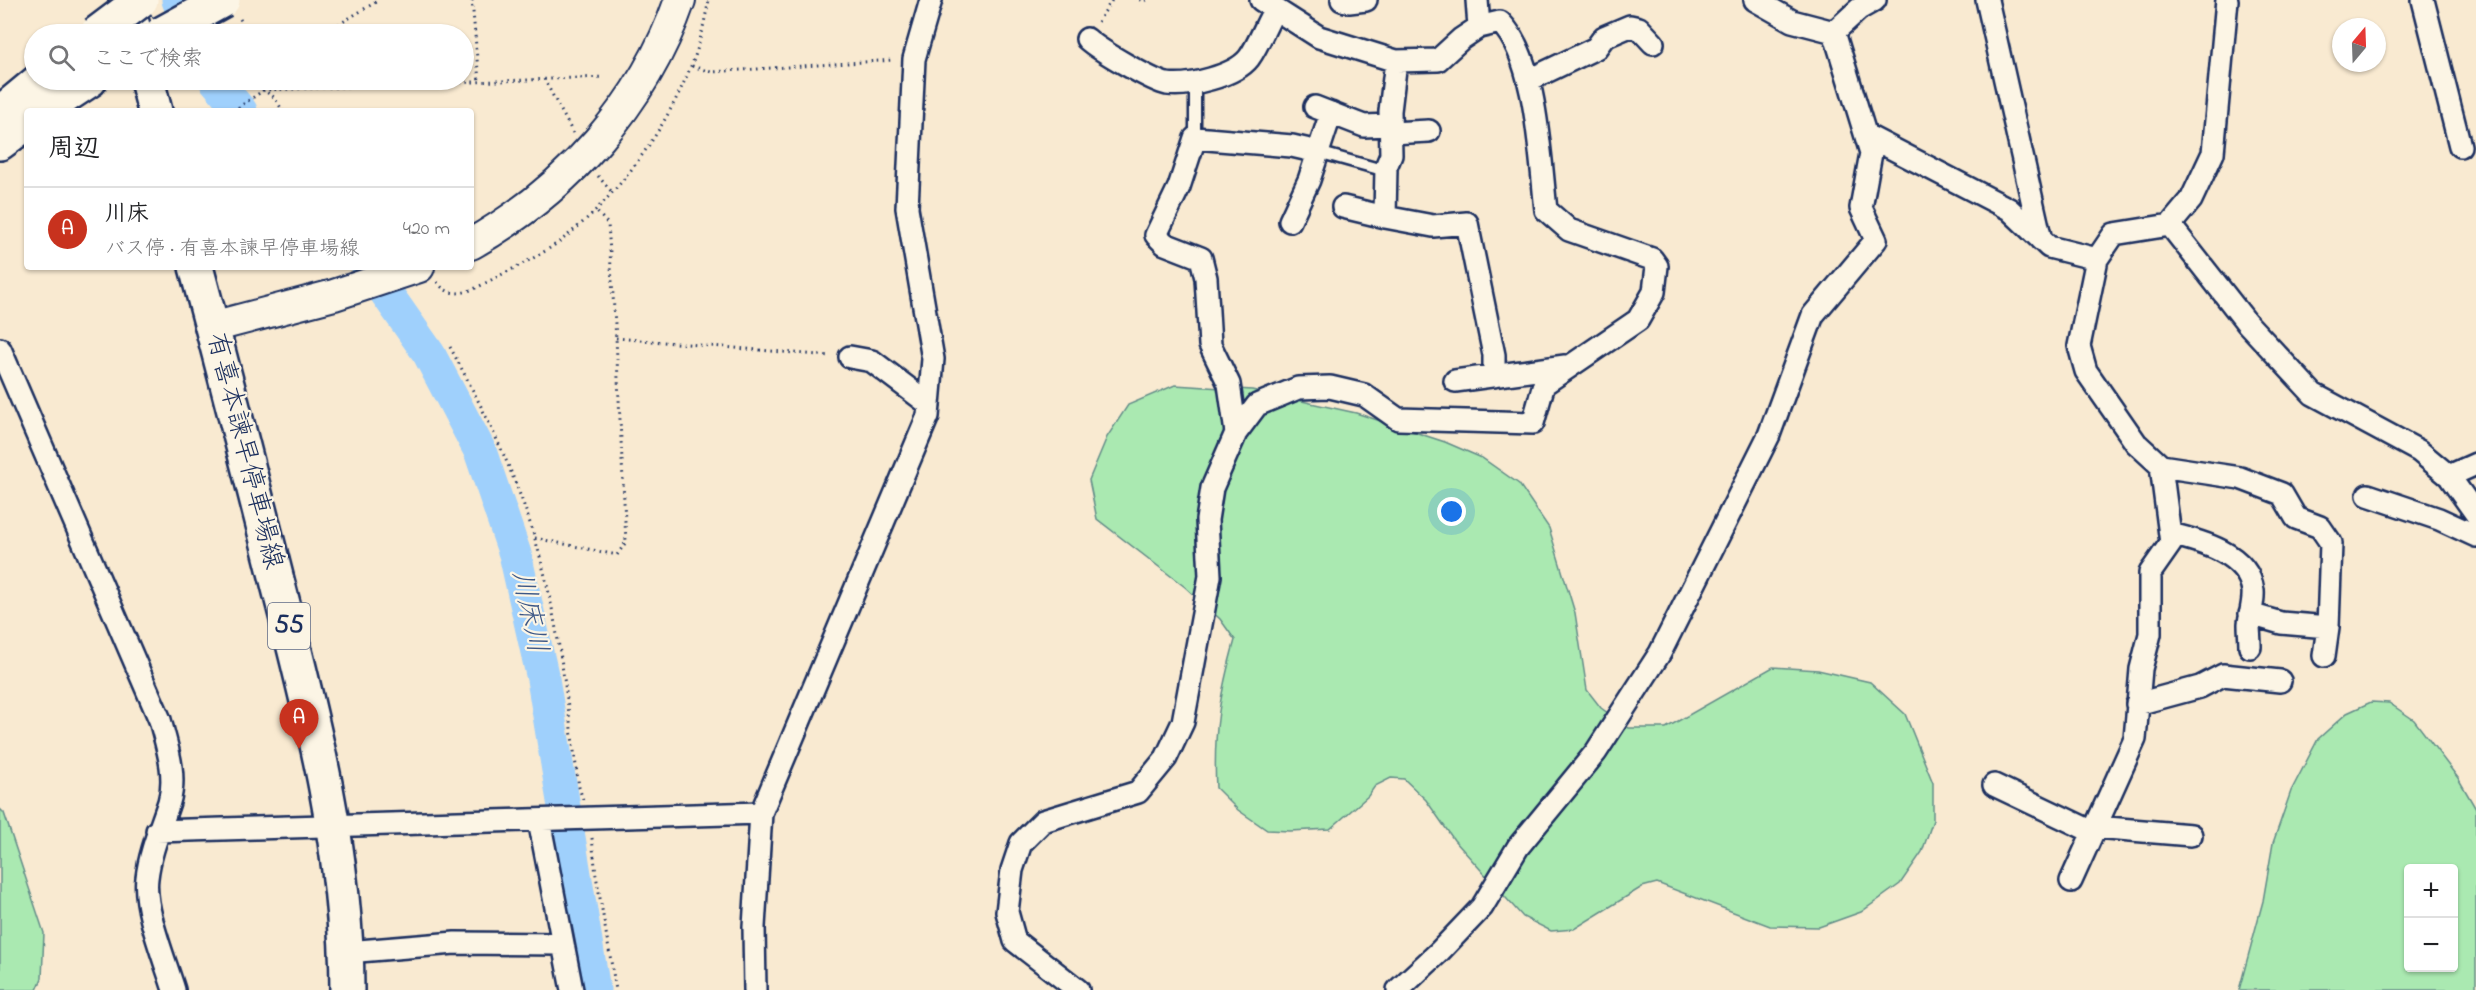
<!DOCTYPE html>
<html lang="ja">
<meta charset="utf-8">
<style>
:root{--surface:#fff;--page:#f2f2f2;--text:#202124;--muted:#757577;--line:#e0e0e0;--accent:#c8321e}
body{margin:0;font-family:"Indie Flower","Klee One",sans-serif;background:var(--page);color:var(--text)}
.controls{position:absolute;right:18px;bottom:18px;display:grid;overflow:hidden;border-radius:6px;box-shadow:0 2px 4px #0004}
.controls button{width:54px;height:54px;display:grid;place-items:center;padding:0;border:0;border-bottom:2px solid var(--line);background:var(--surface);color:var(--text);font:30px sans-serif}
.compass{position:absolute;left:2332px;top:18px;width:54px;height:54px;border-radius:50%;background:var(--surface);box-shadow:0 2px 4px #0004;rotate:19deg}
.you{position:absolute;left:1452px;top:512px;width:21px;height:21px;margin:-15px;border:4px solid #fff;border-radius:50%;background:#1a73e8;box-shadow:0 0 0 9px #1a73e833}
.badge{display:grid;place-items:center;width:39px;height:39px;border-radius:50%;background:var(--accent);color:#fff;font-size:20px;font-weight:700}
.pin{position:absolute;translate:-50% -50px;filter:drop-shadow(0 2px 3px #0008)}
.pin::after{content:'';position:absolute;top:32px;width:21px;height:18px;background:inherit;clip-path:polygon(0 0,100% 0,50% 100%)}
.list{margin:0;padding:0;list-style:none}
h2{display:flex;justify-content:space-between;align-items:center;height:78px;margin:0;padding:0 24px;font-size:26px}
h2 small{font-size:20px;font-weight:400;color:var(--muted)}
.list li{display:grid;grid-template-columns:39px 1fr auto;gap:18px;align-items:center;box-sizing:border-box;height:84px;padding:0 24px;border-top:2px solid var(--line)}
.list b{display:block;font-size:22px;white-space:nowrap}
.list p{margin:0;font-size:20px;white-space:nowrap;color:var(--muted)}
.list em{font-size:20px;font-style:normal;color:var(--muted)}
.icon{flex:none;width:33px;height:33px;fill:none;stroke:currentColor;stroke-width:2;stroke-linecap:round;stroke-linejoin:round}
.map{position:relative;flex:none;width:2476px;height:990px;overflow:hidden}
.search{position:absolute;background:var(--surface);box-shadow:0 2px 4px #0004;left:24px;top:24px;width:450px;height:66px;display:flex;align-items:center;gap:15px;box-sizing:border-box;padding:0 21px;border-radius:33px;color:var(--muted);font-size:22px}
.panel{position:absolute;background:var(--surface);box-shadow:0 2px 4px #0004;left:24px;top:108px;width:450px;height:162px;border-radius:6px}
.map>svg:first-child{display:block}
</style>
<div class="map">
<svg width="2476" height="990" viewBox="0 0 2476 990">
<rect width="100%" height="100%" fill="#f9ead1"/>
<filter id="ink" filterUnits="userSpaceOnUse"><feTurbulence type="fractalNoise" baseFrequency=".0167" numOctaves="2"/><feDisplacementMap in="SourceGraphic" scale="12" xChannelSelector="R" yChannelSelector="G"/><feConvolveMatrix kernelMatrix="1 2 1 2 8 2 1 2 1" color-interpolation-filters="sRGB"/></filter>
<g filter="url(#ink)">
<path fill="#aae9b1" stroke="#628c88" stroke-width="1.5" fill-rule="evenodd" d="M1175 385 1252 390 1356 413 1445 442 1482 458 1519 484 1549 528 1575 613 1587 690 1601 708 1629 728H1666L1773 667 1818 670 1870 682 1905 714 1933 783V820L1922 852 1900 884 1861 912 1819 927 1770 926 1657 883 1642 887 1574 929 1551 931 1523 917 1454 840 1426 800 1404 779 1391 778 1375 786 1368 796 1330 829 1290 831 1267 830 1238 810 1216 788C1213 732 1220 694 1235 640L1220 619 1185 587 1097 519 1089 480 1107 437 1128 405Z
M2371 702 2389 703 2414 720 2458 778 2476 809V990H2239L2263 901 2273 843 2291 791 2318 739 2347 713ZM2408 868H2454V968H2408Z
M0 809 4 813 44 933 42 978 37 990H0Z"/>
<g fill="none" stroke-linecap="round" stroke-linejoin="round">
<path stroke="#9fd0fc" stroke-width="33" d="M178 0 191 34
M215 80 241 111
M368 267 429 354 480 451 515 554 543 679 594 990"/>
<g stroke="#1b2f5e" stroke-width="15">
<path id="service" d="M1195 82V138
M1318 152 1386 171"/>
</g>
<g stroke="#1b2f5e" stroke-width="26">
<path id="minor" d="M1261 0 1319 37 1396 61 1438 60 1461 39 1479 27
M1342 0 1349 2 1366 0
M1755 0 1792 21 1834 32
M1987 0 2041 240
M2423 0 2460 146
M1834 32 1859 9 1875 0
M1087 39C1099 50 1152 81 1167 84 1188 87 1235 76 1249 58 1259 44 1266 24 1275 9
M1529 80 1596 48 1604 37 1630 26 1639 28 1653 43
M1315 107 1364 126 1390 125
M1391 133 1429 131
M1866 135 2009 209 2049 247 2097 259
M1343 207 1385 217 1386 167 1391 155 1390 111 1396 61
M1385 217 1433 226 1467 223 1494 355V376
M1290 221 1309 180 1331 113
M2170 225 2247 323 2313 394 2419 451 2449 476 2476 514
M0 349 160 720C167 747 177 775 169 802 161 827 150 851 147 878 143 908 165 960 174 990
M850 357 872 361 929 404
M1455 381 1565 366
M1236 433 1229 384 1210 345 1206 278 1201 258 1165 244 1156 235 1179 187 1195 138 1292 146 1318 152
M2161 466 2240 478 2282 494 2296 518 2320 527 2331 543 2328 627
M2449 476 2476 464
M2368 495 2439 519 2476 536
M2170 534C2200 541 2248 553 2253 591 2254 601 2250 613 2249 624 2249 631 2250 639 2250 647
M2250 614 2281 623 2328 627 2324 656
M2137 704 2200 687 2223 675 2280 681
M1994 785 2093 832
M539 820 572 990
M2095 827 2191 835
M157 831 761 813
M2071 881 2135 739 2141 669 2150 634V573L2171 543 2161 466 2136 443 2086 371 2079 346 2097 259 2114 234 2170 225 2191 200 2213 153 2227 0
M347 952 455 943 563 944
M755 990 754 927 761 813 928 416 933 359 907 208 914 59 931 0
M1078 990 1015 941 1007 912 1012 870 1021 843 1043 821 1138 792 1166 758 1183 722 1210 576 1207 520 1212 488 1236 433 1257 405 1298 388 1330 387 1364 395 1398 419 1533 423 1544 384 1638 320 1654 292 1657 266 1652 259 1569 230 1546 210C1540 159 1537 58 1500 22L1479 27 1477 0
M1398 990 1439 952 1482 907 1518 847 1596 752 1660 653 1769 435 1813 315 1876 240 1861 208 1871 153 1834 32"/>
</g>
<g stroke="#1b2f5e" stroke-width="34">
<path id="secondary" d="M471 244C567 190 644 104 680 0
M212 327 334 295 419 267"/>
</g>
<g stroke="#1b2f5e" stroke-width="38">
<path id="primary" d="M126 0 135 34
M147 80 155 111
M196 267C225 374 252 481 279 588 313 720 347 853 347 990"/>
</g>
<g stroke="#1b2f5e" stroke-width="38">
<path id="motorway" d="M43 111 90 80
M0 113 40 80
M0 143 27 123"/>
</g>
<path stroke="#1b2f5e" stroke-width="3" stroke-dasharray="1.5 4.5" stroke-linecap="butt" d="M472 0 479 82
M1140 0 1144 2 1147 0
M240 19 250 34
M1098 22 1112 0
M323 34 379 0
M692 66 711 72 894 60
M544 79 573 133
M247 80 274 97 283 111
M233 111 264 90 604 77
M598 176 611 191
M437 282C453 303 474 289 493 279 518 266 546 253 568 235 622 191 665 130 691 66 700 46 704 22 709 0
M616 338 830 356
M450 347C483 408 515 472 535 539 559 619 567 704 579 787L583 800
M535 538 617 555 626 542 616 338 608 224 595 210
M592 838 596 875 616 990"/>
<use href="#service" stroke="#fcf5e5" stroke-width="10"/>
<use href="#minor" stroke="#fcf5e5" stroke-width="21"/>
<use href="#secondary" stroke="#fcf5e5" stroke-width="30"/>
<use href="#primary" stroke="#fcf5e5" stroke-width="33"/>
<use href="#motorway" stroke="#fcf5e5" stroke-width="33"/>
<g stroke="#1b2f5e" stroke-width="38" stroke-linecap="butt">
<path id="motorway-bridge" d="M96 34 141 0
M161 34 223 0"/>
</g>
<use href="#motorway-bridge" stroke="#fcf5e5" stroke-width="33"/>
</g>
</g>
<g text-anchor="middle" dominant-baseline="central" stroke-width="4.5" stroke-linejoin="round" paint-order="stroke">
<rect fill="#fcf5e5" stroke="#5e6a86" stroke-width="1.5" x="268" y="603" width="42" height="46" rx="4.5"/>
<g font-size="26" font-weight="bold" fill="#1b2f5e">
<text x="289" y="626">55</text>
</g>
<g font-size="27" fill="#1b2f5e" stroke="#fcf5e5">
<text transform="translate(244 451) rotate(76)">有喜本諫早停車場線</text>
</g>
<g font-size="28" font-style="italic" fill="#3c5786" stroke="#fcf5e5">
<text transform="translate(528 612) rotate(78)">川床川</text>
</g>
</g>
</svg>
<div class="controls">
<button>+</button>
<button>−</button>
</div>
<svg class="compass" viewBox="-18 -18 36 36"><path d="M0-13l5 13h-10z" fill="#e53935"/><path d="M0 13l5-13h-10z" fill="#757577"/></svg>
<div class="you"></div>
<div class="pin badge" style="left:299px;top:749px">A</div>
<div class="search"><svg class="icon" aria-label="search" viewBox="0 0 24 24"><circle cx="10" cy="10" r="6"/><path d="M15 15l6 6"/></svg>ここで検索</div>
<section class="panel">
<h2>周辺<small></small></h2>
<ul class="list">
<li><span class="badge">A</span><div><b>川床</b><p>バス停 · 有喜本諫早停車場線</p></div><em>420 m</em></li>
</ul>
</section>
</div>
